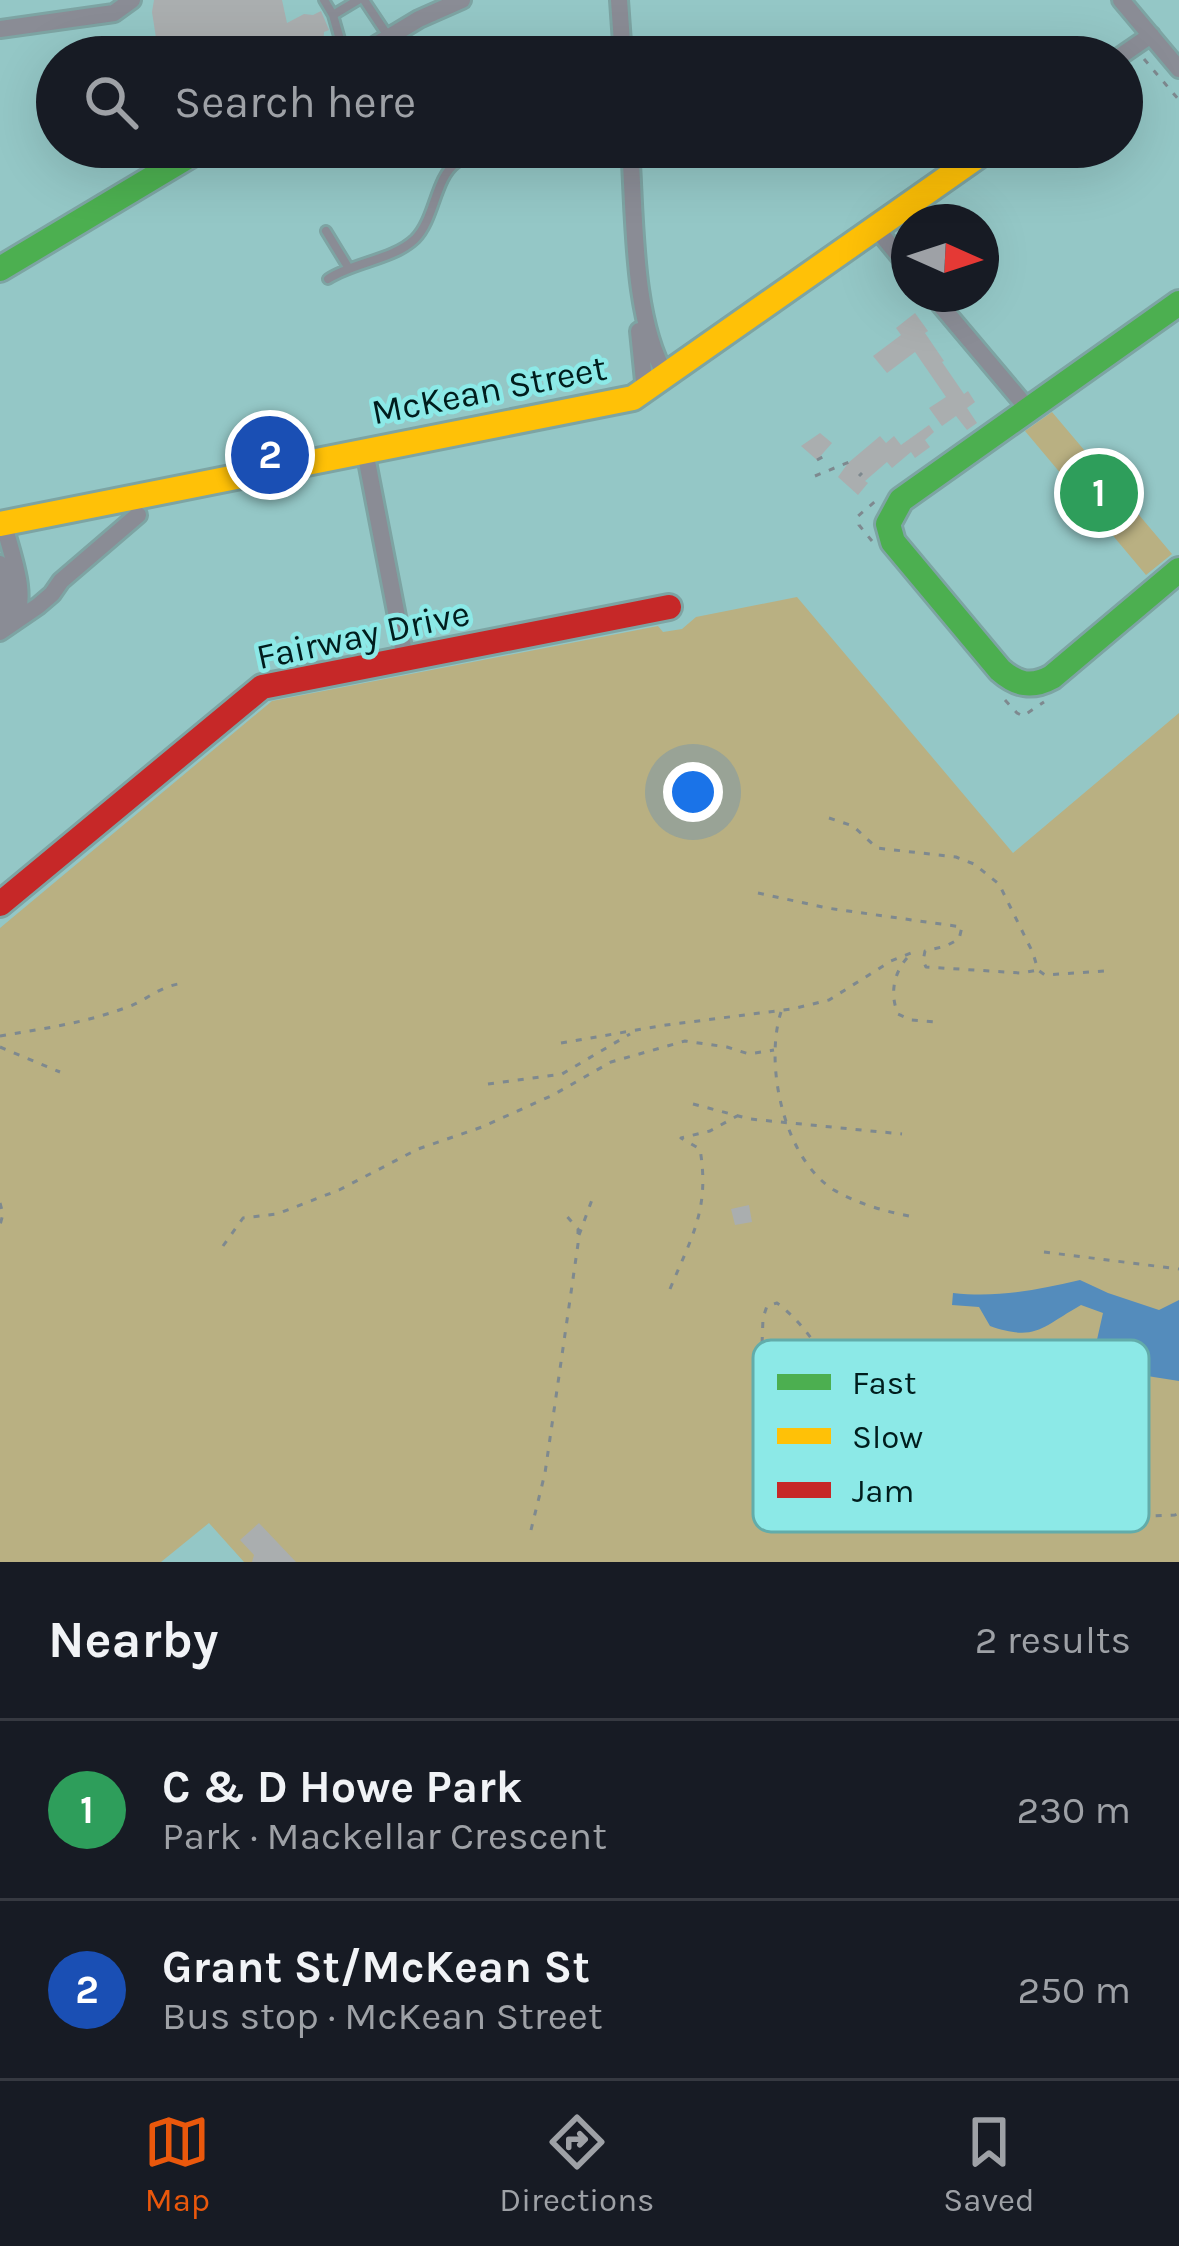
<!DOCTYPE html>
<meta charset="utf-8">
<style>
:root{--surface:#171b24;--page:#242831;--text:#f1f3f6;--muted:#9ea1a6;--line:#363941;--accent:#ea580c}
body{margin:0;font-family:Karla,sans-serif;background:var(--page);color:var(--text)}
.compass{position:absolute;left:891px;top:204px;width:108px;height:108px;border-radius:50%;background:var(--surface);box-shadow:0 12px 48px #0002;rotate:93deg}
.you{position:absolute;left:693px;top:792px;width:42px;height:42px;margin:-30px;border:9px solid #fff;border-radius:50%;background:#1a73e8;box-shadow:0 0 0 18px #1a73e833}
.badge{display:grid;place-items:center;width:78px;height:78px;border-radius:50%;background:var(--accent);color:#fff;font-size:39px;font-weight:700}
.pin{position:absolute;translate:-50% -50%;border:6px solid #fff;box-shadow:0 3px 12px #0006}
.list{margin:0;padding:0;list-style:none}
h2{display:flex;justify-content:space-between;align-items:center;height:156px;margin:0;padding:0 48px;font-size:51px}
h2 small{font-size:39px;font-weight:400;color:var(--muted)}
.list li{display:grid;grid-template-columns:78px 1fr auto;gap:36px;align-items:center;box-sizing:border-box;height:180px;padding:0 48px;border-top:3px solid var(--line)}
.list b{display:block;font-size:45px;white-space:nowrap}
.list p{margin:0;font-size:39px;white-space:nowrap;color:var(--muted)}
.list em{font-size:39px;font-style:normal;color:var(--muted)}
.icon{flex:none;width:66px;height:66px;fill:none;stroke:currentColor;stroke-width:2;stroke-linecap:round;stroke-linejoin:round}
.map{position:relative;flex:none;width:1179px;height:1562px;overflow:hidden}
.search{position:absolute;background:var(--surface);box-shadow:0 12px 48px #0002;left:36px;right:36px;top:36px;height:132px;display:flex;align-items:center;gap:30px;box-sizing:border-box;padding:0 42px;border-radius:66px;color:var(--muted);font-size:45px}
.sheet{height:516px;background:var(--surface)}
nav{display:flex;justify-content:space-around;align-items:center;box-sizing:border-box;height:168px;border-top:3px solid var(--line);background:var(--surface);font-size:33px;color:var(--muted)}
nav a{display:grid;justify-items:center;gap:6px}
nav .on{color:var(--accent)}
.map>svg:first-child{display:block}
</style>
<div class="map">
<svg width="1179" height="1562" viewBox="0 0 1179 1562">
<rect width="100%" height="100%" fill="#94c7c6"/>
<path fill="#b9b082" d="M1052 412 1172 554 1146 575 1025 431Z
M797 597 1013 853 1179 713V1562H244L209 1523 161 1562H0V928L272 701 658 626 663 632 682 629 696 617Z"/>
<path fill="#548cbc" d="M1080 1280 1108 1293 1159 1310 1179 1300V1381L1109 1370 1094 1353 1103 1313 1081 1305C1042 1327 1036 1342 990 1326L979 1307 952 1305 953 1293C998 1298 1037 1290 1080 1280Z"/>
<path fill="#aaaeaf" d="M154 0H282L287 23 304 14 313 15 321 11 329 30 324 32 323 44 300 57H159L152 12Z
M915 313 928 331 925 333 944 361 942 362 964 394 968 391 975 402 967 408 977 423 967 430 956 416 942 426 929 408 946 397 915 352 887 373 873 356 901 335 896 328Z
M929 425 934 432 925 440 930 447 915 458 911 452 892 468 887 462 865 481 868 483 858 495 838 477 848 463 880 436 886 443 894 436 901 445Z
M820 433 832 443 817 460 801 446Z
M749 1205 752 1222 735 1225 731 1209Z
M259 1523 296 1562H252L254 1555 240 1540Z"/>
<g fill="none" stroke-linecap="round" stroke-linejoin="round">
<g stroke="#7da4a3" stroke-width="14">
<path id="lane" d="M324 0 333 15 358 0
M364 0 388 36
M333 15 345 57
M326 231 348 267
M328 279C354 262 393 260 415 239 435 219 435 178 456 163 466 156 480 152 491 147"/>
</g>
<g stroke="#7da4a3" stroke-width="22">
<path id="street" d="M619 0 623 57
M1121 0 1179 69
M0 29 114 13 132 0
M356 57 419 19 462 0
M1119 57 1151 35
M630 147C635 215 632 318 666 376
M876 228 909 268
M931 294 1028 409
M639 331 645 391
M365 451 405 658
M4 524C10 552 29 594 14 621
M0 564C7 586 10 605 0 626
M0 632 38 606 52 594 61 581 138 515"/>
</g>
<g stroke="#7da4a3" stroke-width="30">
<path id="fast" d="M0 269 204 147
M1179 303 901 500 888 524 893 542 1000 670C1017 685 1032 688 1052 677L1179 570"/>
</g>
<g stroke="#7da4a3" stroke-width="30">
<path id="slow" d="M0 524 633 398 991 147"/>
</g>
<g stroke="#7da4a3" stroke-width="30">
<path id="jam" d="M0 904 262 687 669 607"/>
</g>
<path stroke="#7e898f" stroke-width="3" stroke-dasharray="6 9" stroke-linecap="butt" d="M1144 59 1179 100
M817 460 828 454
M815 476 849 462
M859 476 862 473
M872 541 859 525 858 516 878 499
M1005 700 1017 713 1023 716 1044 702
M829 818 853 826 877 848 956 857 974 864 999 884 1033 953 1038 970 1045 975 1105 971
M758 893 827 908 962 927 959 939 946 946 925 951 923 961 926 967 1021 973 1038 970
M907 958C893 974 890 995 898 1014L911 1020 935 1022
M781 1012C764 1065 784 1159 834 1190 858 1204 887 1212 914 1217
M0 1036C42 1029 84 1023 125 1008 144 1002 157 988 178 984
M561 1043 666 1025 792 1009 829 1000 891 961 911 953
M0 1047 60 1072
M488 1084 562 1074 630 1034
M693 1104 750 1119 902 1134
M0 1203 3 1214 0 1225
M579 1235 593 1197
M223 1246 243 1218 277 1214 339 1190 418 1149 482 1127 553 1095 611 1062 685 1041 727 1047 749 1054 774 1050
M1044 1252 1179 1269
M670 1289C692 1236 710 1209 700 1149L681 1138 710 1131 737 1116
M761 1373 763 1318 767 1306 777 1303C817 1333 833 1378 862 1417 870 1428 883 1430 893 1438 914 1453 929 1475 944 1495
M1051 1513 1097 1518 1175 1515 1179 1513
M531 1530 545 1473 578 1244V1229L564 1213"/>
<use href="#lane" stroke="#8a8c95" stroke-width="8"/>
<use href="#street" stroke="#8a8c95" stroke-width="16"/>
<use href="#fast" stroke="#4caf50" stroke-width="24"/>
<use href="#slow" stroke="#ffc107" stroke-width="24"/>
<use href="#jam" stroke="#c62828" stroke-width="24"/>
</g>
<g text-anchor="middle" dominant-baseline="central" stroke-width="9" stroke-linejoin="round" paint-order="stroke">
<g font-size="36" fill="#001d1d" stroke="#8ce9e7">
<text transform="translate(489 390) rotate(-11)">McKean Street</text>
<text transform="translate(363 635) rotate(-12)">Fairway Drive</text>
</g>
</g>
<rect x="753" y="1340" width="396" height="192" rx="18" fill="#8ce9e7" stroke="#62acaa" stroke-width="3"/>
<rect x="777" y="1374" width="54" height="16" fill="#4caf50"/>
<rect x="777" y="1428" width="54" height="16" fill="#ffc107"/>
<rect x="777" y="1482" width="54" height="16" fill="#c62828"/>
<g font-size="33" fill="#001d1d">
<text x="852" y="1394">Fast</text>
<text x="852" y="1448">Slow</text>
<text x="852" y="1502">Jam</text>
</g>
</svg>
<svg class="compass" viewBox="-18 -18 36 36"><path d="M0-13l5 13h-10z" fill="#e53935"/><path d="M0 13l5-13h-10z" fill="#9ea1a6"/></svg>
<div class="you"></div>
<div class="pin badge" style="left:1099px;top:493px;background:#2e9e5b">1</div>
<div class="pin badge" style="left:270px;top:455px;background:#1a4fb4">2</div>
<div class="search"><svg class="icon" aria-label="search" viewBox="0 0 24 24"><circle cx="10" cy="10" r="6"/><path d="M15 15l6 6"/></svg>Search here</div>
</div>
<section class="sheet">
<h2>Nearby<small>2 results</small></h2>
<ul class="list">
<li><span class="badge" style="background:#2e9e5b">1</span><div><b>C &amp; D Howe Park</b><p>Park · Mackellar Crescent</p></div><em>230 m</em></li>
<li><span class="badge" style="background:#1a4fb4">2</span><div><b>Grant St/McKean St</b><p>Bus stop · McKean Street</p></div><em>250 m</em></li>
</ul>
</section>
<nav>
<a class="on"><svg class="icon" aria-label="map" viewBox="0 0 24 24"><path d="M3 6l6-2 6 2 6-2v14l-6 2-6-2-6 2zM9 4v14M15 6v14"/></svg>Map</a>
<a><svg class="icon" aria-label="directions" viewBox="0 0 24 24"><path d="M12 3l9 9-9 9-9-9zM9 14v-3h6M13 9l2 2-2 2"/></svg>Directions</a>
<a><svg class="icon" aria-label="saved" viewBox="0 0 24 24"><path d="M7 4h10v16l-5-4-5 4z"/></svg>Saved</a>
</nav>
